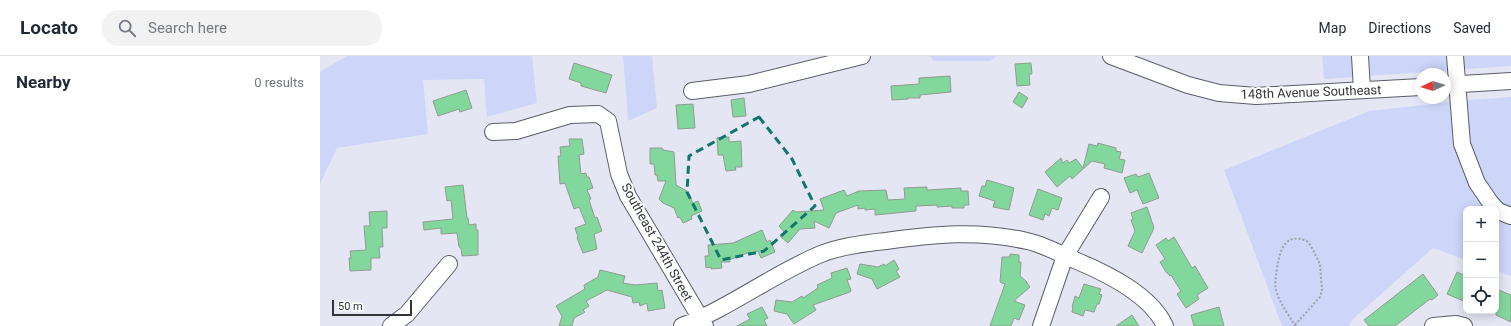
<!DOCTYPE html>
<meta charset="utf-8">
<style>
:root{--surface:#fff;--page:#f2f2f3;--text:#1f2937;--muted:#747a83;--line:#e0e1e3}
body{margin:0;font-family:Roboto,sans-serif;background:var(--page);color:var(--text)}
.controls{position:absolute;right:12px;bottom:12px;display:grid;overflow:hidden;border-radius:8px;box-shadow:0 2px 10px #0003}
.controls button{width:36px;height:36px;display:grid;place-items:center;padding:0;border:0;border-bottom:1px solid var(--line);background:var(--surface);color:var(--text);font:20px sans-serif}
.compass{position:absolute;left:1095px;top:12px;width:36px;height:36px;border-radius:50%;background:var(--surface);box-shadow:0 2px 10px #0003;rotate:266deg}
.scale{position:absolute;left:12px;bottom:10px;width:80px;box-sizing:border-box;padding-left:4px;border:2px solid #34353a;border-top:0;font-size:11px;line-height:14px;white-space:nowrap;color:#34353a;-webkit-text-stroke:3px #fff;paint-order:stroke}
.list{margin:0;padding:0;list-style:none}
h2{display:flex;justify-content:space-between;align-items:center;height:52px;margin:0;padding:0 16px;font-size:17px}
h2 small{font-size:13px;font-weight:400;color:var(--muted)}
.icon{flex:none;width:22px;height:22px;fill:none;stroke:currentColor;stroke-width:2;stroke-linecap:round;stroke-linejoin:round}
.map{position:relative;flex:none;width:1191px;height:270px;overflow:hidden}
header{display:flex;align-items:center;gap:24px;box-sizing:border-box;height:56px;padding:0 20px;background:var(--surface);border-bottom:1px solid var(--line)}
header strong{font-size:19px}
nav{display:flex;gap:22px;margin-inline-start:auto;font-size:14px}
.search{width:280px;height:36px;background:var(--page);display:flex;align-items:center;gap:10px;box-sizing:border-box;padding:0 14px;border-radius:16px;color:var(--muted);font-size:15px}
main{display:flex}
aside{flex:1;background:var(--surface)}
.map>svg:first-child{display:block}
</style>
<header>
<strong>Locato</strong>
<div class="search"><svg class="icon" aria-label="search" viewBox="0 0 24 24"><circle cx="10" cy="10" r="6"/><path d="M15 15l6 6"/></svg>Search here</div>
<nav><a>Map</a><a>Directions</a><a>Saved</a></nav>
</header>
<main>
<aside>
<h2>Nearby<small>0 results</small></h2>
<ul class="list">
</ul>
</aside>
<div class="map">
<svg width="1191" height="270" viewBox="0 0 1191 270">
<rect width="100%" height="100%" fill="#e4e7f3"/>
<path fill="#cdd6f9" d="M27 0H212L217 47 167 61 164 23 103 24 108 78 17 92 0 128V16Z
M303 0H332L337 52 308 65Z
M610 0H677L670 5H614Z
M1002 0H1191V10L1004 23Z
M1191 41V220L1176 215V153H1146V204L1113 192 1032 264 1029 270H962L904 114 1049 55 1148 44Z"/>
<path fill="#82d79d" stroke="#919b93" d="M254 7 292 19 286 37 261 30V27L249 23Z
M711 7 712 18H709L710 29 697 30 695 8Z
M630 20 631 36 600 39V42H588V43L572 44 571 30 599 28V22Z
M146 34 152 52 140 56 139 53 118 60 113 45Z
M699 36 708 42 702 52 693 46Z
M424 42 426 60 413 61 411 44Z
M373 48 375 72 358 73 356 49Z
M409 81V86L421 85 422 111H415L416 114 406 115 403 99H398L397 82Z
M249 83H262L264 98 259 99 261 118 266 117 267 121H269L273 132 267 134 271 143 269 144 275 162 277 161 282 175 274 178 277 193 263 197 257 182 258 181 255 172 266 168 259 151 254 153 245 127 240 128 238 100H241L240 91 250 90Z
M778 87 796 92V95L801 96 799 103 805 104 802 117 784 112 785 108 772 105 752 123 750 120 737 131 725 116 741 102 743 107 747 104 749 107 756 103 763 112 769 88 777 90Z
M330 92H342L343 94 354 96 356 129 367 135 373 147 378 145 382 155 371 160 372 163 363 167 360 161 358 162 354 152 343 147 339 143 346 125H338L337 119H335L334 108H330Z
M829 117 839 142 823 148 817 134 810 137 804 122 816 118 818 121Z
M667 124 694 132 689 154 673 151 675 145 659 140 662 130H665Z
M143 129 147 162H148L149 169 156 168V174H158V199L142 200 141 192 139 191 137 177 121 178V172L104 174 103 166 133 163 131 144 127 145 125 131Z
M607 131V134L641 132V135H648L649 149H644V152H632V150L617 151V149L596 150V155L555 159V153L545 154V152L538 153V149L516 157 509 172 494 165 495 172 480 173 468 187 460 180 465 177 459 170 473 154 476 156 504 154 500 143 524 134 527 140 539 135 566 134 568 144 585 143 584 132Z
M718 133 742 142 738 154 732 152 729 160 725 158 723 164 709 159Z
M827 151 834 172 822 197 808 190 815 175 811 164 813 163 811 157Z
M67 155V172H62L63 191H59L60 202H51V214L30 215 29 202H31L30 195 46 194 44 170H50L49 156Z
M442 174 447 186 450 184 455 196 441 202 438 195 431 198 430 196 409 204 410 206H401L402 212 391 213V211L386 212 385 200H389L388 189 413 187Z
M854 181 872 212 875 210 888 232 877 239 879 243 866 252 857 238 861 235 851 219 850 220 846 216 840 206 845 203 836 189 846 182 848 185Z
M690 198 699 199V206H701L700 220 707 226V227L710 231 694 245 705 249 699 264 694 262 691 270H670L685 228 680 226 682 201H690Z
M574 204 579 213 576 215 580 221 557 233 552 223 537 218 540 208 558 211 564 208 565 210Z
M527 212 531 223 527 224 531 234 530 236 493 249 496 254 474 268 467 258 454 255 456 244 472 246 482 240 483 242 498 232 497 229 512 222 511 217Z
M280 214 305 220 303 227 315 229 337 227 338 235 342 234 345 252 328 255 327 247 320 250 319 246 313 247 312 241 287 234 266 245 269 250 263 254 265 256 254 262 252 270H239L242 260 236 250 265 233 264 229 278 221Z
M1137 216 1146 220V246L1127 238Z
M1103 218 1118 239 1112 244 1110 243 1075 270H1049L1044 264Z
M764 228 781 233 779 238 782 239 779 248H777L774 256 765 254 763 260 752 256 753 251H752L755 240 759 242Z
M1176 233 1191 239V266L1176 259Z
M442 251 448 262 444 264 447 270H417L430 263 427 258Z
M899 251 904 270H874L871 259Z
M812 259 819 270H796Z"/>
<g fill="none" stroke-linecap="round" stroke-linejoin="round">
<g stroke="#5a5d67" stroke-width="18">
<path id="minor" d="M791 0 868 29 899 37 936 40 1101 31
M1040 0 1042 34
M1135 0 1142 88 1157 127 1170 146 1178 155 1191 160
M1125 29 1191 25
M372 35 429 28 542 0
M173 76 196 75 250 59 278 58 288 65 299 118 308 140 385 270
M71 270 87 258 129 208
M362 270C411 251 453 218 501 198 521 190 545 187 566 185 615 178 659 174 707 185 723 188 742 199 757 205 788 218 831 239 845 270
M721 270 745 200 781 141
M1113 270 1136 268 1144 270"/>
</g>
<path stroke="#9ea0a9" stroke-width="2" stroke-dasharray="2 2" stroke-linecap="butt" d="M975 269 1000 241 1002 234 1000 208 991 190 987 185C964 176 960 195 957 212 956 221 954 229 957 237 961 249 969 259 975 270"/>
<use href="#minor" stroke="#fff" stroke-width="16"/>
</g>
<path fill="none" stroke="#0f766e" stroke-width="3" stroke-dasharray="8 5" stroke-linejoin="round" d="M439 61 472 103 495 150 444 195 401 204 367 136 369 100Z"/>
<g text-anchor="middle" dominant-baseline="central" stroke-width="4" stroke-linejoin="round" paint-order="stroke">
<g font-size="13" fill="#34353a" stroke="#fff">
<text transform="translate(991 36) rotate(-2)">148th Avenue Southeast</text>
<text transform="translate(337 186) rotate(61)">Southeast 244th Street</text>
</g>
</g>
</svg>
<div class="controls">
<button>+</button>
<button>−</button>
<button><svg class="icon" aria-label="locate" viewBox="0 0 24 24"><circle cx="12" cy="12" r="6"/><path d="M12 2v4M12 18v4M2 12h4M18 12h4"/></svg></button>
</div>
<svg class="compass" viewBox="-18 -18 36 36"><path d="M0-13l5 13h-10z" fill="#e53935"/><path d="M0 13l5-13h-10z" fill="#747a83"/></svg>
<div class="scale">50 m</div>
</div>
</main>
